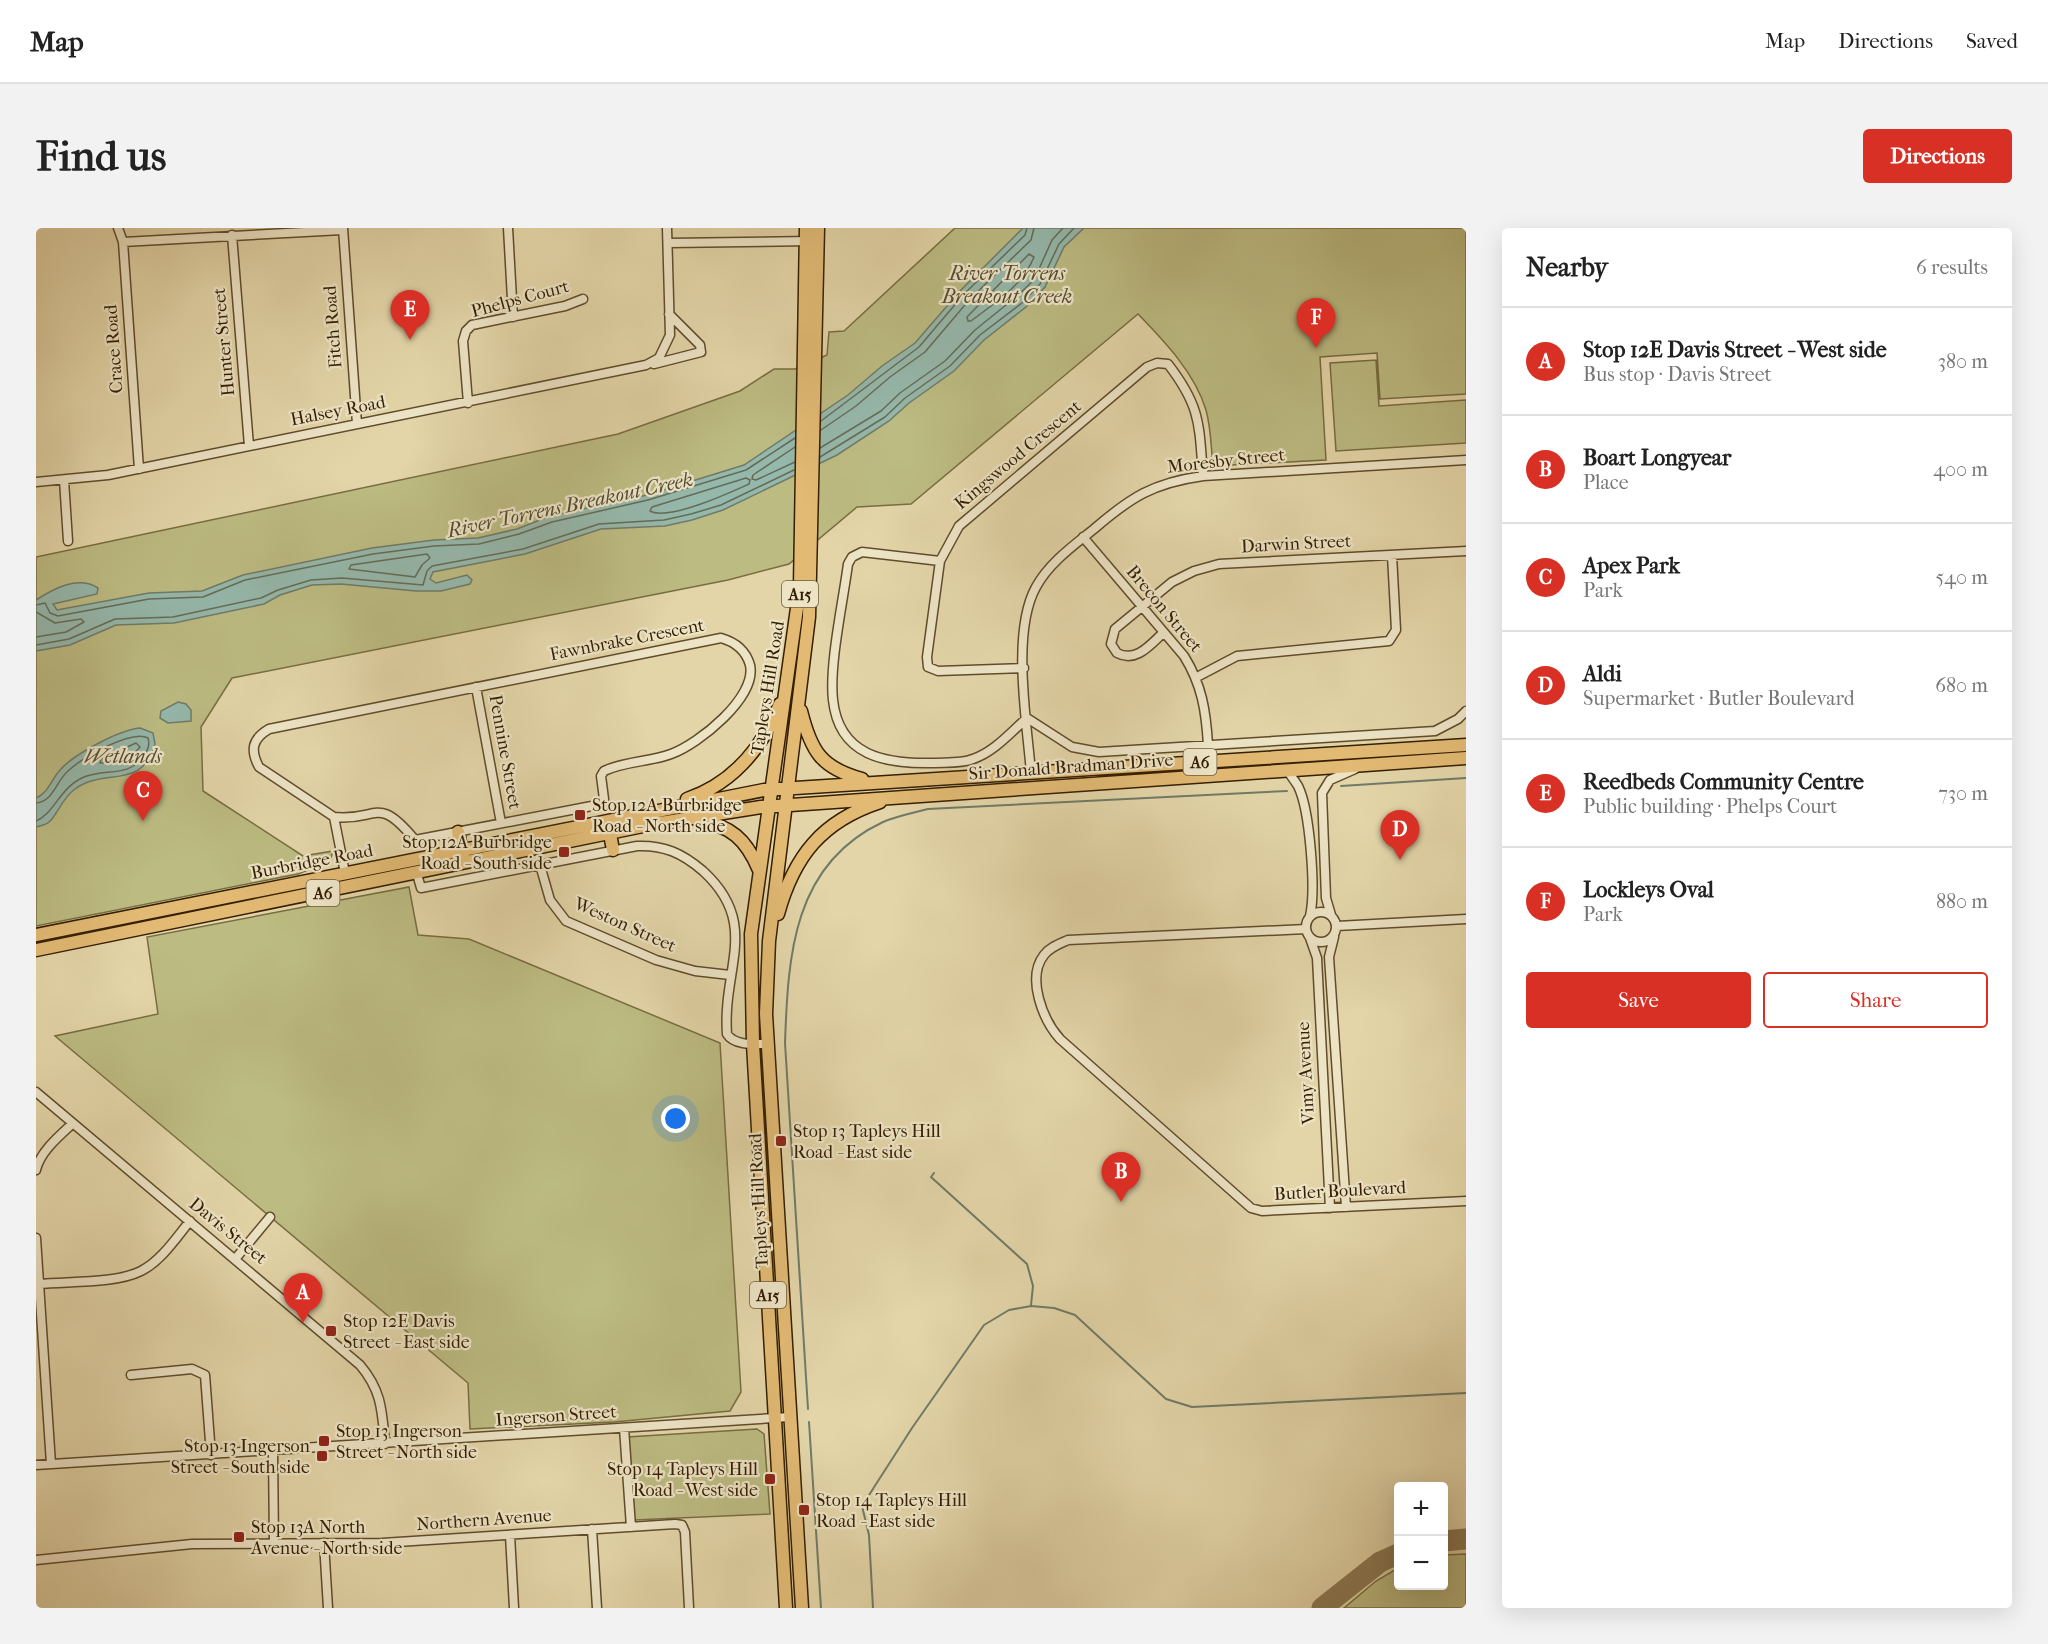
<!DOCTYPE html>
<meta charset="utf-8">
<style>
:root{--surface:#fff;--page:#f2f2f2;--text:#222;--muted:#767676;--line:#e0e0e0;--accent:#d93025}
body{margin:0;font-family:"IM FELL French Canon",serif;background:var(--page);color:var(--text)}
.controls{position:absolute;right:18px;bottom:18px;display:grid;overflow:hidden;border-radius:6px;box-shadow:0 6px 24px #0002}
.controls button{width:54px;height:54px;display:grid;place-items:center;padding:0;border:0;border-bottom:2px solid var(--line);background:var(--surface);color:var(--text);font:30px sans-serif}
.you{position:absolute;left:640px;top:891px;width:21px;height:21px;margin:-15px;border:4px solid #fff;border-radius:50%;background:#1a73e8;box-shadow:0 0 0 9px #1a73e833}
.badge{display:grid;place-items:center;width:39px;height:39px;border-radius:50%;background:var(--accent);color:#fff;font-size:20px;font-weight:700}
.pin{position:absolute;translate:-50% -50px;filter:drop-shadow(0 2px 3px #0008)}
.pin::after{content:'';position:absolute;top:32px;width:21px;height:18px;background:inherit;clip-path:polygon(0 0,100% 0,50% 100%)}
.list{margin:0;padding:0;list-style:none}
h2{display:flex;justify-content:space-between;align-items:center;height:78px;margin:0;padding:0 24px;font-size:26px}
h2 small{font-size:20px;font-weight:400;color:var(--muted)}
.list li{display:grid;grid-template-columns:39px 1fr auto;gap:18px;align-items:center;box-sizing:border-box;height:108px;padding:0 24px;border-top:2px solid var(--line)}
.list b{display:block;font-size:22px;white-space:nowrap}
.list p{margin:0;font-size:20px;white-space:nowrap;color:var(--muted)}
.list em{font-size:20px;font-style:normal;color:var(--muted)}
.actions{display:flex;gap:12px;padding:18px 24px}
.actions a{flex:1;padding:14px 0;border:2px solid var(--accent);border-radius:6px;text-align:center;font-size:21px;color:var(--accent)}
.actions .main{background:var(--accent);color:#fff}
.map{position:relative;flex:none;width:1430px;height:1380px;overflow:hidden;border-radius:6px}
header{display:flex;align-items:center;gap:36px;box-sizing:border-box;height:84px;padding:0 30px;background:var(--surface);border-bottom:2px solid var(--line)}
header strong{font-size:28px}
nav{display:flex;gap:33px;margin-inline-start:auto;font-size:21px}
.intro{display:flex;align-items:center;justify-content:space-between;box-sizing:border-box;height:144px;padding:0 36px}
h1{margin:0;font-size:42px}
.button{padding:15px 27px;border-radius:6px;background:var(--accent);color:#fff;font-size:21px;font-weight:700}
main{display:flex;gap:36px;padding:0 36px}
aside{flex:1;background:var(--surface);border-radius:6px;box-shadow:0 6px 24px #0002}
.map>svg:first-child{display:block}
</style>
<header>
<strong>Map</strong>
<nav><a>Map</a><a>Directions</a><a>Saved</a></nav>
</header>
<div class="intro"><h1>Find us</h1><a class="button">Directions</a></div>
<main>
<div class="map">
<svg width="1430" height="1380" viewBox="0 0 1430 1380">
<rect width="100%" height="100%" fill="#e3d5a8"/>
<filter id="stains"><feTurbulence type="fractalNoise" baseFrequency=".00333" numOctaves="4"/><feColorMatrix values="0 0 0 0 .2 0 0 0 0 .09 0 0 0 0 .02 0 0 0 .5 -.17"/></filter>
<radialGradient id="worn" r=".72"><stop offset=".6" stop-color="#630" stop-opacity="0"/><stop offset="1" stop-color="#630" stop-opacity=".3"/></radialGradient>
<path fill="#bcbb82" stroke="#786d42" stroke-width="1.5" d="M919 0H1430V166L1344 171 1341 125 1284 129 1290 232 1177 238C1175 219 1175 200 1170 182 1159 145 1128 113 1102 86L875 276 821 279 753 336 692 352 196 450 165 499 167 563 267 628 297 623 294 633 262 646 0 698V329L582 206 704 163 738 141H759L791 127 793 104 808 103Z
M1340 132 1343 178 1430 172V215L1300 223 1294 135Z
M373 659 382 707 433 711 684 815 705 1164 694 1183 578 1194 434 1201 432 1155 19 808 122 786 111 709Z
M721 1201 728 1206 734 1286 598 1292 591 1209Z
M1430 1326V1380H1308L1340 1353 1362 1340V1358H1408V1327Z"/>
<path fill="#95b8ac" stroke="#6f7b68" stroke-width="1.5" d="M987 0H1048L1028 19 1009 59 990 79 948 112 918 143 873 175 853 193 801 227 687 282 656 292 629 298 565 301 489 326 397 344 394 351 400 355 431 347 436 352 434 356 405 363H380L305 356 276 357 244 367 228 376 138 395 80 397 34 417 0 423V372C17 361 42 347 62 360L61 366 17 376 21 382 113 365 166 363 207 347 336 320 398 312 442 310 481 301 514 288 611 267 708 237 812 167 846 138 879 115 924 63Z
M142 474 150 476 155 482V493L132 495 124 490 125 483Z
M104 500 117 505 119 516C106 563 69 539 39 561 26 570 20 589 13 594 10 597 4 598 0 599V570C13 564 15 552 24 542 38 526 83 502 104 500Z"/>
<g fill="none" stroke-linecap="round" stroke-linejoin="round">
<path stroke="#656c56" stroke-width="1.5" d="M993 26 998 29C986 58 960 74 935 93H932L931 89Z
M785 193 883 119 928 66 989 7 991 0
M785 202 820 178 854 149 889 124 934 71 995 12 998 0
M784 220 845 183 864 165 909 133 939 102 980 69 998 52 1016 12 1027 0
M784 229 849 189 869 170 914 138 944 107 986 75 1004 56 1023 16 1038 0
M759 234 720 252 716 251 717 247 759 219
M710 250 714 252 713 256C693 265 633 293 614 283L616 279Z
M391 326 394 330 386 337 379 349 313 341 315 337Z
M0 377 9 375 14 385 22 388 113 371 167 369 209 352 337 326 398 318 443 316 483 306 516 294 612 272 710 242 759 210
M0 384 19 395 45 391 48 394 30 404 0 409
M0 417 33 411 79 391 137 389 225 370 242 362 275 352 306 350 387 357 391 343 396 338 487 321 563 296 628 292 655 286 685 277 758 242
M100 515 104 519 91 534 64 535 65 531Z
M0 575C18 573 20 553 32 543 45 530 96 501 112 510 114 517 112 521 108 528 93 550 69 540 48 549 24 559 18 586 0 593"/>
<path stroke="#6f7b68" stroke-width="2" d="M1305 558 1430 550
M898 945 895 949 991 1036 997 1058 995 1077
M772 1181 749 815C752 727 757 636 847 594 861 588 877 585 892 581L1251 563
M773 1194 785 1380
M837 1380 833 1307 826 1278 876 1200 948 1097 973 1082 995 1078 1018 1080 1039 1087 1130 1171 1156 1179 1430 1165"/>
<path stroke="#8c7a54" stroke-width="21" d="M1408 1313 1430 1311
M1286 1380 1344 1334 1362 1326"/>
<g stroke="#604c2b" stroke-width="11">
<path id="street" d="M82 0 87 14 103 241
M307 0 321 196
M472 0 477 89
M196 7 213 218
M87 14 306 2
M632 15 775 13
M618 136 665 124 664 117 633 86
M432 175 427 113 430 103 436 97 529 78 547 71
M28 252 32 313
M0 254 72 247 610 137 623 130 634 107 631 0
M1047 309 1148 428C1166 457 1170 483 1172 517
M904 333 826 324 816 329 812 336C807 374 793 437 797 472 803 528 849 536 896 535 909 534 924 536 937 531 958 524 974 505 991 490
M1127 405C1114 417 1100 435 1081 425L1075 416 1079 401 1136 354 1158 343 1183 336 1430 323
M685 410C699 414 710 423 714 437 721 469 663 516 635 526 614 534 589 533 568 543L565 548 568 571 566 576 379 612C340 565 342 594 298 589L223 539C214 522 216 511 233 501Z
M988 440 902 443 892 439 891 429 904 333 923 298 1111 139 1121 135 1132 136C1165 179 1163 196 1167 248
M1161 449 1201 428 1353 413 1360 402 1356 327
M440 459 465 595
M991 490 1036 519 1063 524 1399 503 1422 491 1430 483
M1251 542C1255 548 1259 553 1262 558 1274 582 1280 662 1274 688
M995 545C991 494 975 404 1000 359 1013 335 1037 318 1058 301 1095 269 1117 255 1167 248L1430 232
M298 589 309 645
M504 637 514 672 530 693 620 732 659 743 694 747
M381 646 385 660 601 618C628 617 646 625 667 643 725 696 686 740 691 806 698 818 720 816 733 816
M1270 699a15 15 0 1 1 30 0a15 15 0 1 1-30 0Z
M1295 687 1290 670 1286 565 1294 552 1319 541
M1301 698 1430 691
M1270 701 1032 712C1023 716 1014 719 1008 727 990 750 1007 792 1024 811L1215 980 1226 983 1430 973
M1298 709 1293 729 1310 979
M1274 710 1281 730 1294 980
M0 864 324 1137C346 1163 346 1183 349 1216
M0 942C4 924 23 908 36 896
M0 1010 15 1236
M200 1030 234 989
M3 1056C32 1053 79 1056 105 1043 125 1033 140 1010 154 993
M95 1147 156 1141 169 1147 175 1227
M588 1200 595 1299
M237 1223 238 1316
M0 1237 754 1189
M556 1301 561 1380
M474 1307 478 1380
M288 1315 292 1380
M0 1332 156 1316 346 1315 639 1296 646 1297 649 1304 653 1380"/>
</g>
<g stroke="#351f01" stroke-width="15">
<path id="primary" d="M765 483C775 523 785 540 826 551
M651 571C698 555 726 520 744 476
M662 592C695 598 710 611 723 642
M422 604 427 629
M574 606 577 622
M742 686C758 628 786 593 844 574
M0 707 728 562 1430 517
M0 722 612 597 725 579 1430 530
M750 1380 717 816 715 706 764 359 770 0
M766 1380 730 786 733 713 773 389 782 0"/>
</g>
<use href="#street" stroke="#ede4c6" stroke-width="8"/>
<use href="#primary" stroke="#e2ba74" stroke-width="12"/>
</g>
<g fill="#8f2418" stroke="#ede4c6" stroke-width="2">
<rect x="538" y="581" width="12" height="12" rx="3"/>
<rect x="522" y="618" width="12" height="12" rx="3"/>
<rect x="739" y="907" width="12" height="12" rx="3"/>
<rect x="289" y="1097" width="12" height="12" rx="3"/>
<rect x="282" y="1207" width="12" height="12" rx="3"/>
<rect x="280" y="1222" width="12" height="12" rx="3"/>
<rect x="728" y="1245" width="12" height="12" rx="3"/>
<rect x="762" y="1276" width="12" height="12" rx="3"/>
<rect x="197" y="1303" width="12" height="12" rx="3"/>
</g>
<g text-anchor="middle" dominant-baseline="central" stroke-width="4.5" stroke-linejoin="round" paint-order="stroke">
<g fill="#ede4c6" stroke="#6c5a3c" stroke-width="1.5">
<rect x="746" y="353" width="36" height="26" rx="4.5"/>
<rect x="1147.5" y="521" width="33" height="26" rx="4.5"/>
<rect x="270.5" y="652" width="33" height="26" rx="4.5"/>
<rect x="714" y="1054" width="36" height="26" rx="4.5"/>
</g>
<g font-size="16" font-weight="bold" fill="#351f01">
<text x="764" y="366">A15</text>
<text x="1164" y="534">A6</text>
<text x="287" y="665">A6</text>
<text x="732" y="1067">A15</text>
</g>
<g font-size="18" fill="#351f01" stroke="#ede4c6">
<text transform="translate(484 71) rotate(-15)">Phelps Court</text>
<text transform="translate(297 99) rotate(-94)">Fitch Road</text>
<text transform="translate(188 114) rotate(-95)">Hunter Street</text>
<text transform="translate(78 121) rotate(-94)">Crace Road</text>
<text transform="translate(302 183) rotate(-11)">Halsey Road</text>
<text transform="translate(982 227) rotate(-40)">Kingswood Crescent</text>
<text transform="translate(1190 233) rotate(-6)">Moresby Street</text>
<text transform="translate(1260 316) rotate(-3)">Darwin Street</text>
<text transform="translate(1128 381) rotate(50)">Brecon Street</text>
<text transform="translate(591 412) rotate(-11)">Fawnbrake Crescent</text>
<text transform="translate(732 460) rotate(-81)">Tapleys Hill Road</text>
<text transform="translate(469 524) rotate(80)">Pennine Street</text>
<text transform="translate(1035 539) rotate(-4)">Sir Donald Bradman Drive</text>
<text transform="translate(276 634) rotate(-11)">Burbridge Road</text>
<text transform="translate(589 697) rotate(24)">Weston Street</text>
<text transform="translate(1270 845) rotate(-93)">Vimy Avenue</text>
<text transform="translate(1304 963) rotate(-3)">Butler Boulevard</text>
<text transform="translate(723 973) rotate(-93)">Tapleys Hill Road</text>
<text transform="translate(192 1003) rotate(39)">Davis Street</text>
<text transform="translate(520 1188) rotate(-4)">Ingerson Street</text>
<text transform="translate(448 1292) rotate(-4)">Northern Avenue</text>
</g>
<g font-size="18" fill="#351f01" stroke="#ede4c6" text-anchor="start">
<text x="556" y="577">Stop 12A Burbridge<tspan x="556" dy="21">Road - North side</tspan></text>
<text x="516" y="614" text-anchor="end">Stop 12A Burbridge<tspan x="516" dy="21">Road - South side</tspan></text>
<text x="757" y="903">Stop 13 Tapleys Hill<tspan x="757" dy="21">Road - East side</tspan></text>
<text x="307" y="1093">Stop 12E Davis<tspan x="307" dy="21">Street - East side</tspan></text>
<text x="300" y="1203">Stop 13 Ingerson<tspan x="300" dy="21">Street - North side</tspan></text>
<text x="274" y="1218" text-anchor="end">Stop 13 Ingerson<tspan x="274" dy="21">Street - South side</tspan></text>
<text x="722" y="1241" text-anchor="end">Stop 14 Tapleys Hill<tspan x="722" dy="21">Road - West side</tspan></text>
<text x="780" y="1272">Stop 14 Tapleys Hill<tspan x="780" dy="21">Road - East side</tspan></text>
<text x="215" y="1299">Stop 13A North<tspan x="215" dy="21">Avenue - North side</tspan></text>
</g>
<g font-size="20" font-style="italic" fill="#524d34" stroke="#ede4c6">
<text x="971" y="45">River Torrens<tspan x="971" dy="23">Breakout Creek</tspan></text>
<text transform="translate(534 277) rotate(-12)">River Torrens Breakout Creek</text>
<text x="87" y="528">Wetlands</text>
</g>
</g>
<rect width="100%" height="100%" filter="url(#stains)"/>
<rect width="100%" height="100%" fill="url(#worn)"/>
</svg>
<div class="controls">
<button>+</button>
<button>−</button>
</div>
<div class="you"></div>
<div class="pin badge" style="left:267px;top:1095px">A</div>
<div class="pin badge" style="left:1085px;top:974px">B</div>
<div class="pin badge" style="left:107px;top:593px">C</div>
<div class="pin badge" style="left:1364px;top:632px">D</div>
<div class="pin badge" style="left:374px;top:112px">E</div>
<div class="pin badge" style="left:1280px;top:120px">F</div>
</div>
<aside>
<h2>Nearby<small>6 results</small></h2>
<ul class="list">
<li><span class="badge">A</span><div><b>Stop 12E Davis Street - West side</b><p>Bus stop · Davis Street</p></div><em>380 m</em></li>
<li><span class="badge">B</span><div><b>Boart Longyear</b><p>Place</p></div><em>400 m</em></li>
<li><span class="badge">C</span><div><b>Apex Park</b><p>Park</p></div><em>540 m</em></li>
<li><span class="badge">D</span><div><b>Aldi</b><p>Supermarket · Butler Boulevard</p></div><em>680 m</em></li>
<li><span class="badge">E</span><div><b>Reedbeds Community Centre</b><p>Public building · Phelps Court</p></div><em>730 m</em></li>
<li><span class="badge">F</span><div><b>Lockleys Oval</b><p>Park</p></div><em>880 m</em></li>
</ul>
<div class="actions"><a class="main">Save</a><a>Share</a></div>
</aside>
</main>
